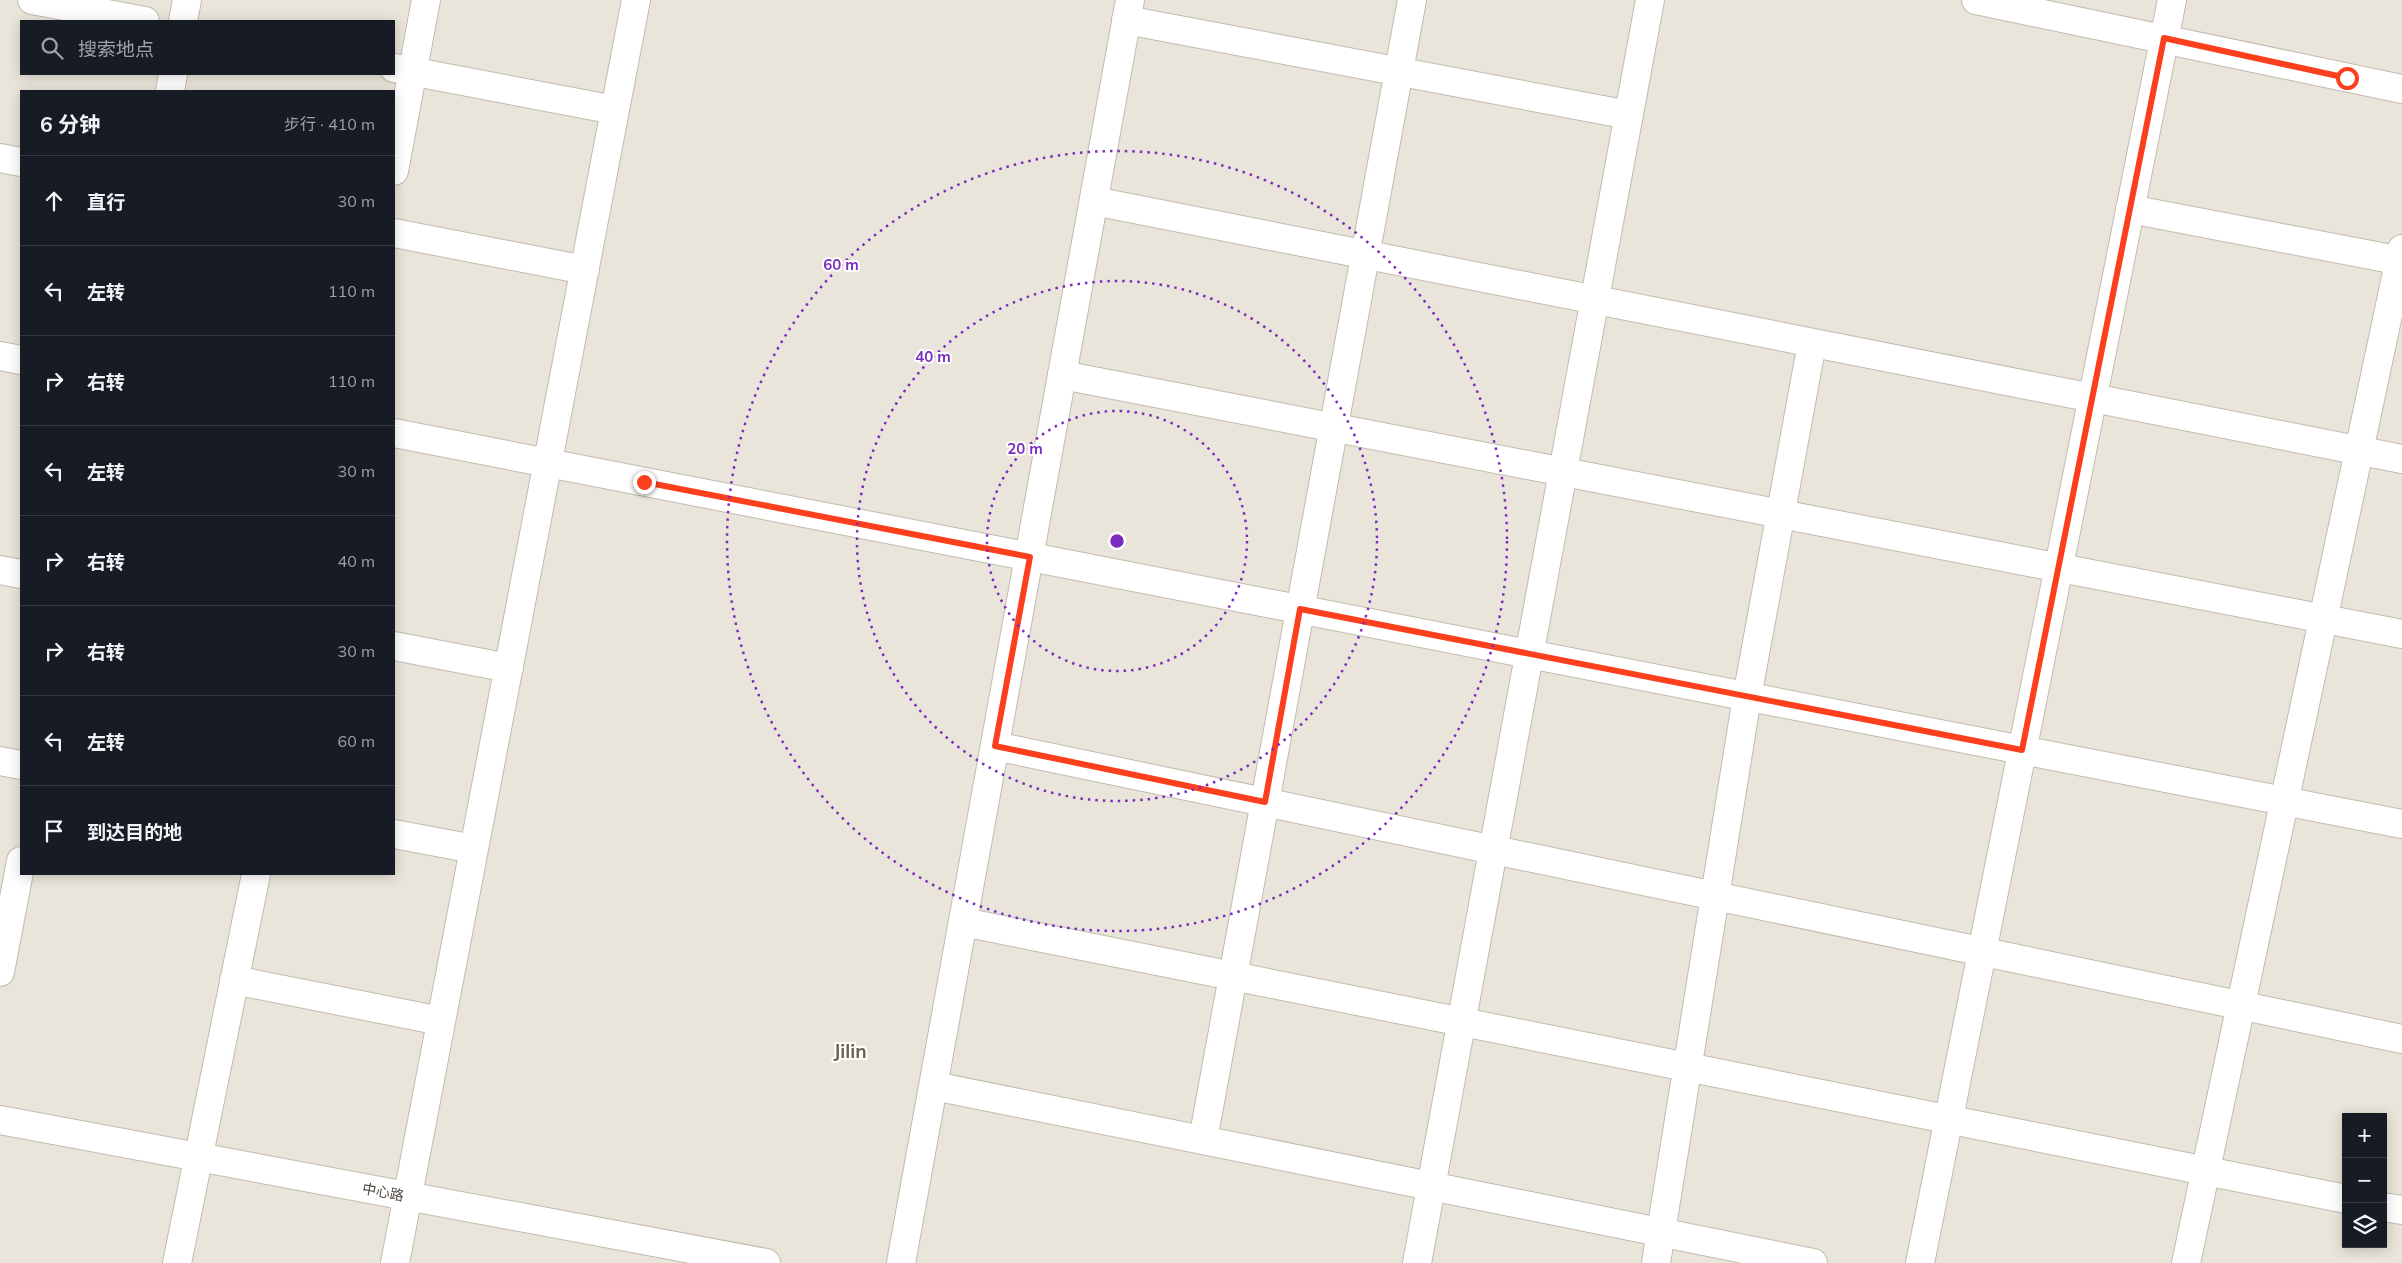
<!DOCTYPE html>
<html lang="zh">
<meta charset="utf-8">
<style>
:root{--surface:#171b24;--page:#242831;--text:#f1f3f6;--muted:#9ea1a6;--line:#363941}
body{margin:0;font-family:Mulish,"Noto Sans SC",sans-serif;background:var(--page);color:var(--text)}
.controls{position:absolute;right:15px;bottom:15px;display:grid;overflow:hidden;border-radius:0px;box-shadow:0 2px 12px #0003}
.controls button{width:45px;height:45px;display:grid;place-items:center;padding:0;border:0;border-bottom:1px solid var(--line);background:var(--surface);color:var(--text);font:25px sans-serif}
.stop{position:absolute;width:15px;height:15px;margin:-11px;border:4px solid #fc3f1d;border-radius:50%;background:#fff}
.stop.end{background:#fc3f1d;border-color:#fff;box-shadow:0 1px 5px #0008}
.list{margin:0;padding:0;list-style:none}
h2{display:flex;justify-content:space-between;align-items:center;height:65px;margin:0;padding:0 20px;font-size:21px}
h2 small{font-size:16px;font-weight:400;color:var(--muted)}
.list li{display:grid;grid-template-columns:32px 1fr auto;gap:15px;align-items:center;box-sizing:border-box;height:90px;padding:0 20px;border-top:1px solid var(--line)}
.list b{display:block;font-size:19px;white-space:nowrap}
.list em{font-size:16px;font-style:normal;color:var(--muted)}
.icon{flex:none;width:28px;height:28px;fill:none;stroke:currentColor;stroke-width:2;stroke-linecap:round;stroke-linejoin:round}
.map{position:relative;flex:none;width:2402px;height:1263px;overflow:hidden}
.search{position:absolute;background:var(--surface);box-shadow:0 2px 12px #0003;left:20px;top:20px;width:375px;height:55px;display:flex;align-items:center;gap:12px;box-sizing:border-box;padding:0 18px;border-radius:0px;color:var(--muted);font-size:19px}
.panel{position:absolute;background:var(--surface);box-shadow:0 2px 12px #0003;left:20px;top:90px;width:375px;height:785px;border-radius:0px}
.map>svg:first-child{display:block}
</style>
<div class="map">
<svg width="2402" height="1263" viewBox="0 0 2402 1263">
<rect width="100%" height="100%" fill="#f6f3ec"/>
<path fill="#eae5da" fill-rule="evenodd" d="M0 0H2402V1263H0ZM21 21H394V74H21ZM21 91H394V874H21ZM2346 1117H2383V1244H2346Z"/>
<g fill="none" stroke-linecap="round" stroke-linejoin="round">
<g stroke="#c2bbae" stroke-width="30">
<path id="minor" d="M32 0 145 21
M1976 0 2402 89
M1126 20 1629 115
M183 21 187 0
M394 68 615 110
M170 91 173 74
M0 158 21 162
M394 171 426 0
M1094 201 2402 459
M2130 209 2402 261
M394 233 585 270
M0 356 21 360
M1062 375 2402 634
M394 433 2402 824
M0 570 21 574
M394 646 509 668
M995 746 2402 1039
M0 761 21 765
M394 834 474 849
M963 922 2346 1199
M0 972 21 861
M234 980 441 1021
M934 1086 1813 1263
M0 1120 766 1263
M1203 1140 1412 0
M2383 1207 2402 1210
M177 1263 256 874
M395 1263 636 0
M1417 1263 1650 0
M1656 1263 1747 697 1812 343
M1920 1263 2172 0
M2186 1263 2402 249"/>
</g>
<g stroke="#c2bbae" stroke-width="30">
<path id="tertiary" d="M901 1263 1130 0"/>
</g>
<use href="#minor" stroke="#fff" stroke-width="28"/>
<use href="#tertiary" stroke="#fff" stroke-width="28"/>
</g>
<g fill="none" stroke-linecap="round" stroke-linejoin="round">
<path stroke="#fc3f1d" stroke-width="6" d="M644 482 1030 557 995 746 1265 802 1300 609 2022 750 2164 38 2347 78"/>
</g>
<g fill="none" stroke="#7b2cbf" stroke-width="2.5" stroke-dasharray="2.5 5">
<circle cx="1117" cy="541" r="130"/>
<circle cx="1117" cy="541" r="260"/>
<circle cx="1117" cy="541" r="390"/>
</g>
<g text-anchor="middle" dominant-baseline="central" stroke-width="4" stroke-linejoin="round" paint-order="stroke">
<g font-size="14" fill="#4b4439" stroke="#fff">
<text transform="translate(383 1192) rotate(11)">中心路</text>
</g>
<g font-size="19" font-weight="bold" fill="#6e6250" stroke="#fff">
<text x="850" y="1051">Jilin</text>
</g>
</g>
<circle cx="1117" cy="541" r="8" fill="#7b2cbf" stroke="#fff" stroke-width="2.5"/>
<g font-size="15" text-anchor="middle" font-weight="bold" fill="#7b2cbf" stroke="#fff" stroke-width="4" stroke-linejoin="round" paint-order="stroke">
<text x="841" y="270">60 m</text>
<text x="933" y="362">40 m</text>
<text x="1025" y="454">20 m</text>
</g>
</svg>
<div class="controls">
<button>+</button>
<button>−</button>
<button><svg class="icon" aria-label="layers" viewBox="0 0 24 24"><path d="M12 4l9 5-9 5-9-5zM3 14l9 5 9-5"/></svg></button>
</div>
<div class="stop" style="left:2347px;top:78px"></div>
<div class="stop end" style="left:644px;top:482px"></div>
<div class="search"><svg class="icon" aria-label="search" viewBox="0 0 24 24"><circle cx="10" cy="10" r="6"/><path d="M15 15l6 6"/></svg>搜索地点</div>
<section class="panel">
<h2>6 分钟<small>步行 · 410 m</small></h2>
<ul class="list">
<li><svg class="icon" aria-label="ahead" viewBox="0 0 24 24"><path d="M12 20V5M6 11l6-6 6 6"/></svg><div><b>直行</b></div><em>30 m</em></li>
<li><svg class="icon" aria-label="left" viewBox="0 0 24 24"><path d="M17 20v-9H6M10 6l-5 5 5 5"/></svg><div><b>左转</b></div><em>110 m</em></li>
<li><svg class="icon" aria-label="right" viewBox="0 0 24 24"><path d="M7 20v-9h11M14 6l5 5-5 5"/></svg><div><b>右转</b></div><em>110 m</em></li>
<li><svg class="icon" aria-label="left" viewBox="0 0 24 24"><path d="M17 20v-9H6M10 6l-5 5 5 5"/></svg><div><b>左转</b></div><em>30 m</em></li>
<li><svg class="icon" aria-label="right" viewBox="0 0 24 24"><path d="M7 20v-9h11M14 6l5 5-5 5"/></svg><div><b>右转</b></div><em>40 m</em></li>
<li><svg class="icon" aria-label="right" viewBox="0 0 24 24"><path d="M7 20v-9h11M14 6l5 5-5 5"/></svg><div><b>右转</b></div><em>30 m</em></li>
<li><svg class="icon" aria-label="left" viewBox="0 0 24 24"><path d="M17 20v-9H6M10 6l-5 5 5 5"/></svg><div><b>左转</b></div><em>60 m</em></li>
<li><svg class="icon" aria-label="arrive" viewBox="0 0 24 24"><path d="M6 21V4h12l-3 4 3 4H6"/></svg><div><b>到达目的地</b></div></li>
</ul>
</section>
</div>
